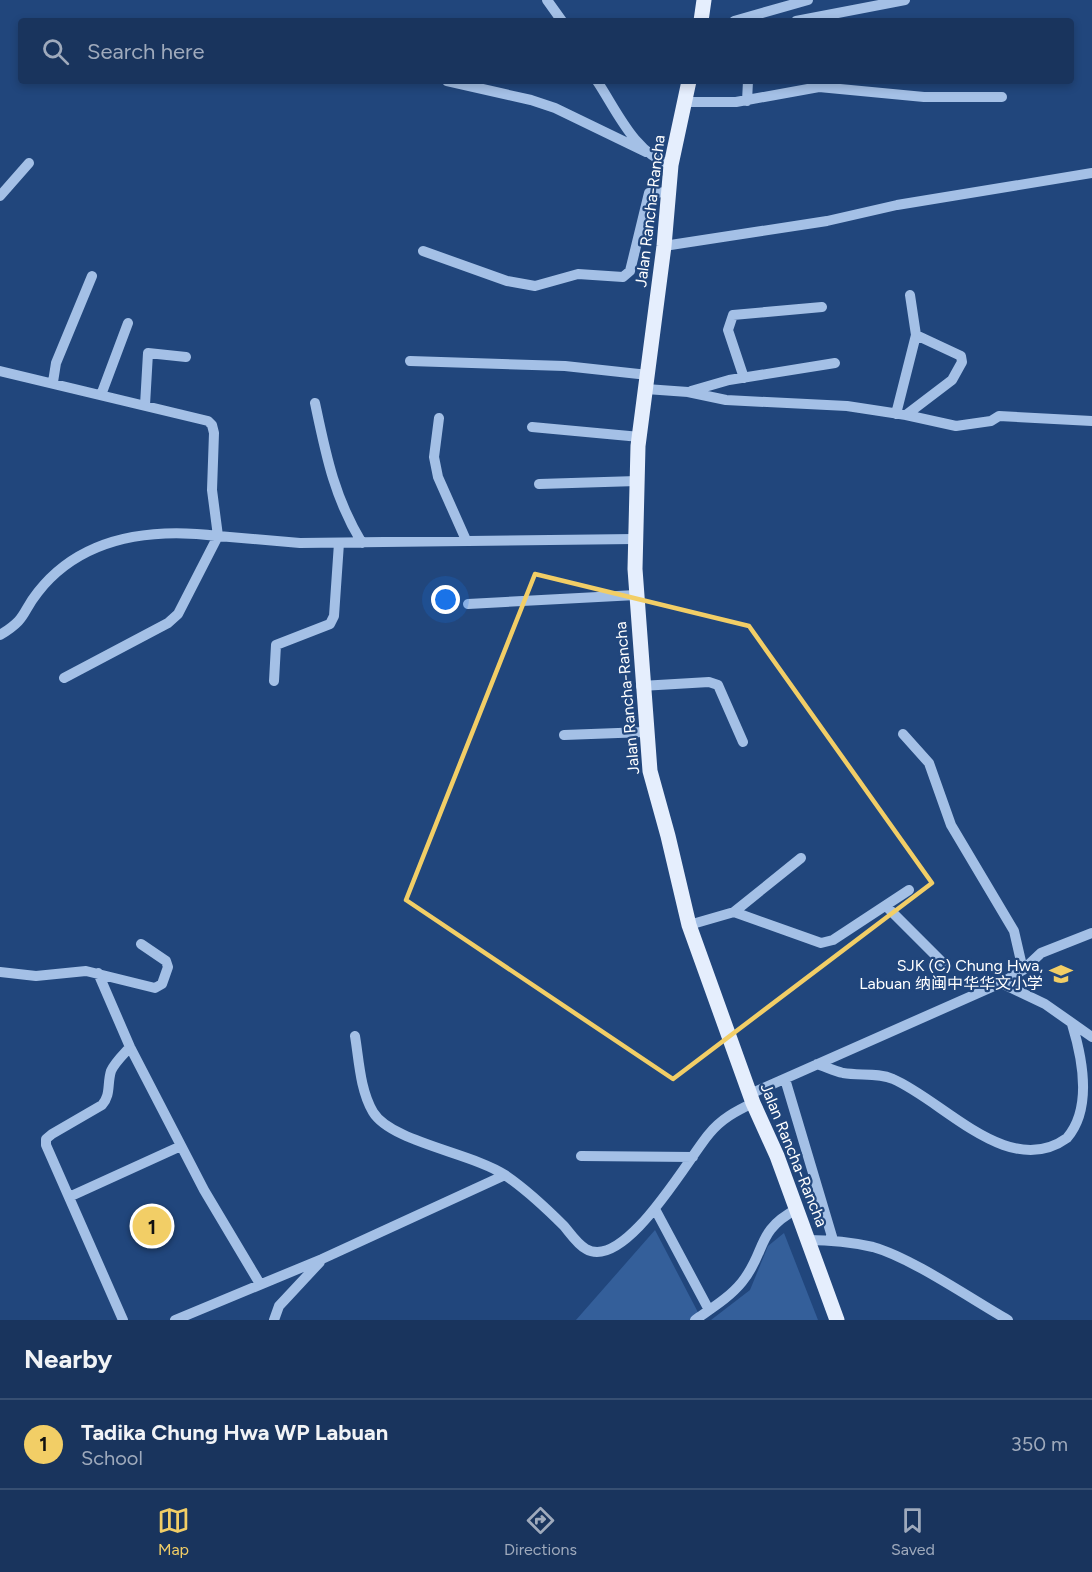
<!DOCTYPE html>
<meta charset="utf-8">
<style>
:root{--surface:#19345d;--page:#223c63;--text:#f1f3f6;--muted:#9faabc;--line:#374f72;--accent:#f2ce66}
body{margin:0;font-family:Figtree,"Noto Sans SC",sans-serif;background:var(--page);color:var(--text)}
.you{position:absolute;left:446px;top:600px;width:21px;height:21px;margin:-15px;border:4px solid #fff;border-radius:50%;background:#1a73e8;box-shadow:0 0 0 9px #1a73e833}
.badge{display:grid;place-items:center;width:39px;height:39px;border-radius:50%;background:var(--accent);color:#111;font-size:20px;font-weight:700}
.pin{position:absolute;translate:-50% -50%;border:3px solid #fff;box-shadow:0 2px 6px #0006}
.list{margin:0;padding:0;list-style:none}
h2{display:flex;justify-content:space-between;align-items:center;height:78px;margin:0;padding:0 24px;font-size:26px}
h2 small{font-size:20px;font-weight:400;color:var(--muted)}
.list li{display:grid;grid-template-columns:39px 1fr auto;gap:18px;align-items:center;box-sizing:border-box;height:90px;padding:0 24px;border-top:2px solid var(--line)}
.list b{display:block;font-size:22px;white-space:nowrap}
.list p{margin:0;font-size:20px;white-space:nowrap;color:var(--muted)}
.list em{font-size:20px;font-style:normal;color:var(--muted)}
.icon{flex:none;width:33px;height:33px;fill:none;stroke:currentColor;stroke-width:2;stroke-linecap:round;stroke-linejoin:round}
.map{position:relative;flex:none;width:1092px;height:1320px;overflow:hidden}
.search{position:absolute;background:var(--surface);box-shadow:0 3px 9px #0003;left:18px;right:18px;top:18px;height:66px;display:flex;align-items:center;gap:15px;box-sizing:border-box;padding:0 21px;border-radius:6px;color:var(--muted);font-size:22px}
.sheet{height:168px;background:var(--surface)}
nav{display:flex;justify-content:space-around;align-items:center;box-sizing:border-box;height:84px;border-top:2px solid var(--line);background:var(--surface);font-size:16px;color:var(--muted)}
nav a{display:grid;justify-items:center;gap:3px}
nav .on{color:var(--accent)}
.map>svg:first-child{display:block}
</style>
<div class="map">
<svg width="1092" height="1320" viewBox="0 0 1092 1320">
<rect width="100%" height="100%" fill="#21467c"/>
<path fill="#345f9a" d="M655 1230 702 1320H576Z
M784 1233 818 1320H711L750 1290 768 1246Z"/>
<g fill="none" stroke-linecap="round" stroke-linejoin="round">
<path stroke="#a4c0e6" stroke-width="10" d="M547 0 562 21
M734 21 808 0
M796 21 905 0
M447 81 531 100 555 108 646 152
M597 81C617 111 634 153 671 165
M747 101 748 81
M684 102H736L819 87 924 97H1002
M0 196 29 163
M664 246 827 221 897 205 1092 173
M423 251 507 281 535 286 578 274 623 277 630 271 649 193 669 192
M410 361 565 366 648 375
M0 371 208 421 212 425 214 433 212 490 218 536 300 543 634 539
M744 378 728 330 733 315 822 307
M53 382 56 363 92 276
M646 389 688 392 726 400 847 406 906 415 956 426 991 421 999 416 1092 421
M691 391 729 380 835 363
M101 395 128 323
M315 403C326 455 334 497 362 543
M145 405 148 353 186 357
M896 414 916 335 910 295
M906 415 952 380 962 362 961 356 916 335
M439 418 434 457 438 477 466 540
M532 427 640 437
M539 484 637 481
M468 604 636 595
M0 635C28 618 21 613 38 592 82 536 153 528 218 536L178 614 168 623 64 678
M274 681 276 645 330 624 334 616 339 543
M641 686 709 682 718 685 743 742
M903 734 929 763 951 825 1014 931 1023 970
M564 735 645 732
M886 906 942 962
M734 912 821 943 833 940 909 890
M689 925 734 912 801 858
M0 972 36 976 86 971 155 988 162 984 168 967 166 961 141 944
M98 973 130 1047 204 1190 260 1284
M1001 983 1023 970 1041 953 1092 933
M355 1036C359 1060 360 1090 373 1112 391 1142 472 1153 505 1175
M817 1064C826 1067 835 1071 843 1073 859 1076 878 1072 893 1079 944 1101 1009 1180 1067 1138 1092 1109 1083 1060 1072 1024
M785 1079 833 1240
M750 1094 1001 983 1045 1004 1092 1037
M581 1156 693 1157
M69 1197 181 1146
M655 1209 709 1310
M808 1240C830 1240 851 1242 873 1247 912 1258 971 1299 1008 1320
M123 1320 46 1145V1139L52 1134 102 1105C111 1095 107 1084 111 1071 115 1062 124 1054 130 1047
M175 1320 322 1259 505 1175C527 1190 545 1207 564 1226 570 1233 577 1244 586 1249 625 1272 689 1157 709 1134 721 1119 736 1111 753 1103
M274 1320 279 1306 320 1262
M695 1320C712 1308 730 1297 742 1282 767 1251 755 1231 797 1209"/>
<path stroke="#e5eefd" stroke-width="15" d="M701 21 704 0
M689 81 671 165 664 246 638 446 635 569 650 771 668 836 689 925 753 1103 777 1156 837 1320"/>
</g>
<path fill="none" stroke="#f2ce66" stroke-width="4.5" stroke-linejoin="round" d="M535 574 749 626 932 883 673 1079 406 900Z"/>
<defs>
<g id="school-bare" transform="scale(1.8)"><path d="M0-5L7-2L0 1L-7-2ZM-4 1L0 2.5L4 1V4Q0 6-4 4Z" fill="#f2ce66" stroke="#21467c" stroke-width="2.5" paint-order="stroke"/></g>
</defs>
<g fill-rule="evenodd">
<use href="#school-bare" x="1061" y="974"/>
</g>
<g text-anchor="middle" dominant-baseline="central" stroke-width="4.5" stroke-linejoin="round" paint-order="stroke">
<g font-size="16" fill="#fff" stroke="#21467c">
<text transform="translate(650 211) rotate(-83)">Jalan Rancha-Rancha</text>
<text transform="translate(627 698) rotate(-95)">Jalan Rancha-Rancha</text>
<text transform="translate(794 1155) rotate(68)">Jalan Rancha-Rancha</text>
</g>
<g font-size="16" fill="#fff" stroke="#21467c" text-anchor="end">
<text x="1043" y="965">SJK (C) Chung Hwa,<tspan x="1043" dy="18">Labuan 纳闽中华华文小学</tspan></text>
</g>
</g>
</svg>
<div class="you"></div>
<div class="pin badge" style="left:152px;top:1226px">1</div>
<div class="search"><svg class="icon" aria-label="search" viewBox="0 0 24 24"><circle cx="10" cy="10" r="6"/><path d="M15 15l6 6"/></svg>Search here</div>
</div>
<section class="sheet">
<h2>Nearby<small></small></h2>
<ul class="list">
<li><span class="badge">1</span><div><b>Tadika Chung Hwa WP Labuan</b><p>School</p></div><em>350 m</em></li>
</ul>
</section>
<nav>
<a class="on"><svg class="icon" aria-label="map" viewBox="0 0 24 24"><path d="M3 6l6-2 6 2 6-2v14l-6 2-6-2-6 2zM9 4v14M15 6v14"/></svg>Map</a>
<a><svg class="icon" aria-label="directions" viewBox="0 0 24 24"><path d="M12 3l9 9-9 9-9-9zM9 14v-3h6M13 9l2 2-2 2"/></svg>Directions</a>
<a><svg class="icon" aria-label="saved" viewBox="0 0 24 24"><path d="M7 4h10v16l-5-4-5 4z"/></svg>Saved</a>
</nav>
